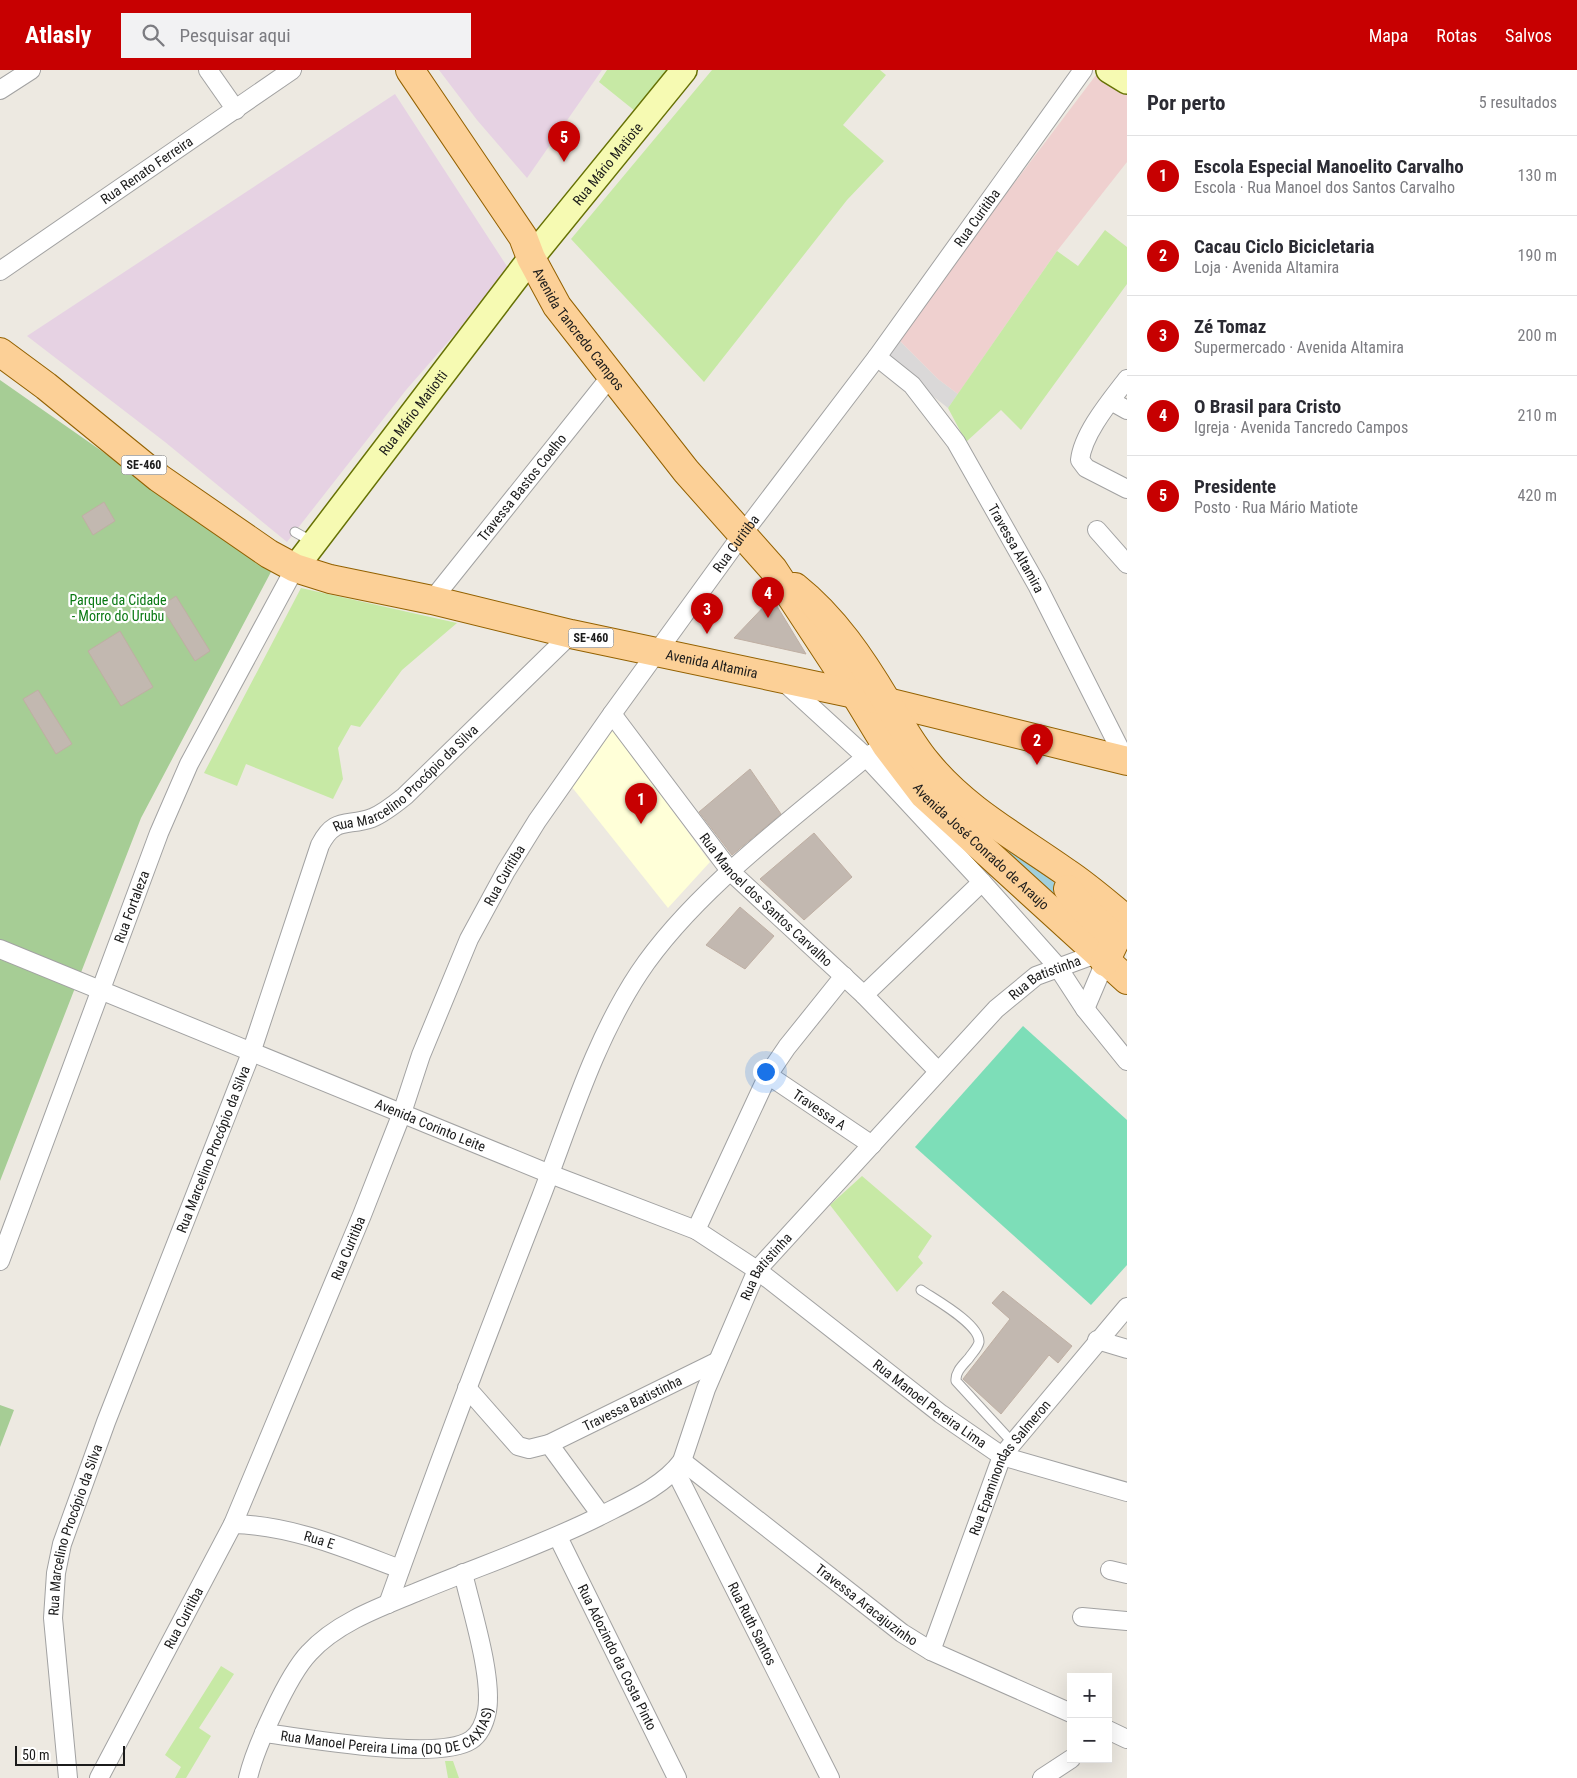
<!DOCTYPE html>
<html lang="pt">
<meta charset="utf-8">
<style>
:root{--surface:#fff;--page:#f2f2f3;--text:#2b2b33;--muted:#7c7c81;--line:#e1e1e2;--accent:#c70001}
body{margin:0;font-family:"Roboto Condensed",sans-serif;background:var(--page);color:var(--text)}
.controls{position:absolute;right:15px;bottom:15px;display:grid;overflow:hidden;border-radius:0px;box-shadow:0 5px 20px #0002}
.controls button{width:45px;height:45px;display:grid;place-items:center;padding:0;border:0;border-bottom:1px solid var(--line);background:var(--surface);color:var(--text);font:25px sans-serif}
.scale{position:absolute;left:15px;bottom:12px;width:110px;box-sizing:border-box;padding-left:5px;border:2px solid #1b1b1b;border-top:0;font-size:14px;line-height:18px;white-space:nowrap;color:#1b1b1b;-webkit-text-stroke:4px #fff;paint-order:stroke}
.you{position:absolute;left:765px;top:1001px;width:18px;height:18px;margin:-12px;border:4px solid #fff;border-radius:50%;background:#1a73e8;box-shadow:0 0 0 8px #1a73e833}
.badge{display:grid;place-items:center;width:32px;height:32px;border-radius:50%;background:var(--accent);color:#fff;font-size:16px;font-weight:700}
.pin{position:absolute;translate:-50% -41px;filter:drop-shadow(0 1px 2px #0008)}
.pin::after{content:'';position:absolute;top:26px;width:18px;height:15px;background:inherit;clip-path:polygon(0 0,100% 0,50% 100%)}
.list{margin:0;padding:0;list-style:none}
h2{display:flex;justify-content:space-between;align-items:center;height:65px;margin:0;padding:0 20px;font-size:21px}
h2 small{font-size:16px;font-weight:400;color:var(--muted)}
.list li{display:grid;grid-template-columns:32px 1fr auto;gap:15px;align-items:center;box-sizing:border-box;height:80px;padding:0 20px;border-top:1px solid var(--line)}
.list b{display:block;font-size:19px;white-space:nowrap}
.list p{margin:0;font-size:16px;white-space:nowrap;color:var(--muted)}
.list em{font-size:16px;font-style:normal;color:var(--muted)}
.icon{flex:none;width:28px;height:28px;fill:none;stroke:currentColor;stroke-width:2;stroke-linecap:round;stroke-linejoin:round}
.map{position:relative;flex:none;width:1127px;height:1708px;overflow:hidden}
header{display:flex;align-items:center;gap:30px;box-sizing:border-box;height:70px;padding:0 25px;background:var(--accent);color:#fff}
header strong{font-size:24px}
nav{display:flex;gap:28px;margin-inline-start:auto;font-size:18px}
.search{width:350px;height:45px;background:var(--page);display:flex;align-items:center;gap:12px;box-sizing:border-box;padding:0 18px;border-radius:0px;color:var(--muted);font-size:19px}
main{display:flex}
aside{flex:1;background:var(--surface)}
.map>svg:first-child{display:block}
</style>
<header>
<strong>Atlasly</strong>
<div class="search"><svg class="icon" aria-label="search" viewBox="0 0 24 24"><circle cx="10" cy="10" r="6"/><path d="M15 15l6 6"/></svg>Pesquisar aqui</div>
<nav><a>Mapa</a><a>Rotas</a><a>Salvos</a></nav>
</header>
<main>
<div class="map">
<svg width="1127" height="1708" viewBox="0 0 1127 1708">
<rect width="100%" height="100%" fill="#ede9e1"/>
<path fill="#dad8d8" d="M897 268 938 309 958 324 948 338 885 288Z"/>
<path fill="#efd0cf" d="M1096 5 1127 25V92L1057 181 958 324 938 309 897 268Z"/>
<path fill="#e6d2e3" d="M439 0H602L527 108 477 50Z
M395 24 510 201 406 320 287 472 165 372 27 266Z"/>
<path fill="#ffffd8" d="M613 660 710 792 668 838 571 716Z"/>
<path fill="#c7e9a5" d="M607 0H669L635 41 599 12Z
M712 0H880L886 5 843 55 884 91 847 130 704 312 571 169Z
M1105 160 1127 177V214L1021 360 1001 340 966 372 948 338 1057 181 1078 196Z
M301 518 457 553 402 600 360 657 351 655 338 678 343 709 333 729 246 694 237 716 204 703Z
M862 1106 932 1166 918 1187 923 1193 897 1222 830 1135Z
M221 1596 234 1604 199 1658 211 1666 186 1708H175L181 1697 165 1685Z
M445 1691H453L459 1708H448Z"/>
<path fill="#a6cd95" d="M0 310 272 500 141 748 0 1111Z
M0 1335 14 1340 0 1377Z"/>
<path fill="#7ddeb8" d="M1023 956 1127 1050V1195L1091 1235 915 1077Z"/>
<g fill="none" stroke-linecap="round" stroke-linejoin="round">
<path stroke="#a0cfdc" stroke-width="15" d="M983 759 1070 837"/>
</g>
<path fill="#c2b8b0" stroke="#bfafa3" d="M104 432 115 451 93 465 82 446Z
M176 526 210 581 195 591 161 536Z
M772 528 806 584 734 568Z
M120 561 153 617 121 636 88 581Z
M38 620 72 674 56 684 23 629Z
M750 699 781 744 732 785 699 742Z
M814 763 852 807 804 850 760 809Z
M740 837 774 866 745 899 706 875Z
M1003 1221 1072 1276 1058 1293 1049 1285 1001 1344 963 1309 1010 1249 992 1233Z"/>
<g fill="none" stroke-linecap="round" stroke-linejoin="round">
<g stroke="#a2a2a2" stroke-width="11">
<path id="service" d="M295 462 313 472
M921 1220C934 1229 980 1254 979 1272 978 1278 972 1283 969 1288 963 1295 955 1302 956 1311L1012 1372"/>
</g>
<g stroke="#a2a2a2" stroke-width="20">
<g id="minor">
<path d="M208 0 236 40"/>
<path d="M0 20 31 0"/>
<path id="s1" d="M0 201 292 0"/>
<path id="s2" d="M877 287 912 315 956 372 1037 515 1126 691"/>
<path d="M1127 309C1111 330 1083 363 1080 390L1086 398 1127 419"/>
<path d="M1111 331 1127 340"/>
<path d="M1097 460 1127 494"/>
<path id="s3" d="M432 530 611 306"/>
<path d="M783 611 866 687 982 812 1057 896 1085 939 1127 991"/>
<path id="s4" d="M612 644 731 802 864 925 938 1001"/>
<path id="s5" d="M0 879 550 1104 696 1160 757 1200 941 1344 1002 1386 1127 1422"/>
<path d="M864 925 982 812"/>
<path d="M1085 939 1105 892"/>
<path id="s6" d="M768 1005 872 1075"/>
<path d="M696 1160 768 1005 787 977 844 906"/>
<path id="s7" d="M0 1191 159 763 189 694 295 498"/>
<path d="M1097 1270 1127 1279"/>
<path id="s8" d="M467 1318 518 1376 529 1379 549 1374 716 1292"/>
<path d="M549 1374 601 1445"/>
<path id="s9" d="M682 1391 902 1563 931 1581 1071 1643"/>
<path id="s10" d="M675 1400 830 1708"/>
<path id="s11" d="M233 1454C291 1455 347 1479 400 1499"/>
<path id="s12" d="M558 1467 677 1708"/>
<path d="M1110 1500 1127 1504"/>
<path d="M388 1534C437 1397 488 1262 541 1127 570 1052 594 971 639 903 693 822 791 750 866 687L886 675"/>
<path d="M1082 1547 1127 1551"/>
<path id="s13" d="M931 1581 1002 1386 1127 1237"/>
<path d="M1108 1660 1127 1669"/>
<path id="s14" d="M264 1663C307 1668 438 1692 471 1670 480 1664 485 1651 487 1641 493 1606 471 1538 463 1503"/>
<path id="s15" d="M68 1708 53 1548 56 1503 62 1474 106 1352 251 983 320 775C335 746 347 757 372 748 384 743 395 734 405 726L571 564"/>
<path id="s16" d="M99 1708 233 1454 362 1145 402 1043 421 985 469 869 506 801 537 751 612 644 741 466 877 287 1083 0"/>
<path id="s17" d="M248 1708C255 1678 288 1605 309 1583 336 1553 380 1537 417 1522 477 1497 540 1476 598 1447 627 1432 663 1417 682 1391L706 1319 757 1200 996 939 1036 906 1096 884"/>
<path d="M1042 1708 1071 1689"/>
</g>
</g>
<g stroke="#667104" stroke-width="28">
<g id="secondary">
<path d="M1109 0 1127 11"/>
<path id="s18" d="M295 498 531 188 684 0"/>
</g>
</g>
<g stroke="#936100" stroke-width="30">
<g id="primary">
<path id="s19" d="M410 0 523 167 531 188 557 236 686 401 773 499 855 624 886 675 924 725 1127 910"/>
<path id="s20" d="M0 282 46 316 159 408 269 484 295 498 330 509 432 530 571 564 855 624 1127 691"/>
<path d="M795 517C834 548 862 590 887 632 900 653 911 674 927 693 965 740 1018 768 1067 803 1088 817 1107 834 1127 850"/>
<path d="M1068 819 1079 834 1116 869 1105 892"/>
</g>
</g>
<use href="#service" stroke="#fff" stroke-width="9"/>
<use href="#minor" stroke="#fff" stroke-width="18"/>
<use href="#secondary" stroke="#f6fab2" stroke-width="25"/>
<use href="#primary" stroke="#fcd097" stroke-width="28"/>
</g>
<g text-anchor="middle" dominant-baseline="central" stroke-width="4.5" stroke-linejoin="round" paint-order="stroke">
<g fill="#fff" stroke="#5f5f5f" stroke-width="1">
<rect x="121.5" y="385.5" width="45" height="19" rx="4"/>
<rect x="568.5" y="558.5" width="45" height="19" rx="4"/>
</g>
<g font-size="12" font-weight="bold" fill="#1b1b1b">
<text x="144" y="395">SE-460</text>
<text x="591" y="568">SE-460</text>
</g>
<g font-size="14" fill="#1b1b1b" stroke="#fff">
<text stroke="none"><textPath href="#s18" startOffset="511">Rua Mário Matiote</textPath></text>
<text stroke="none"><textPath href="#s1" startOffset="178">Rua Renato Ferreira</textPath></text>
<text stroke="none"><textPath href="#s16" startOffset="1801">Rua Curitiba</textPath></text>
<text stroke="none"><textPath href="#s19" startOffset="310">Avenida Tancredo Campos</textPath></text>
<text stroke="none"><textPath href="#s18" startOffset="195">Rua Mário Matiotti</textPath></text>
<text stroke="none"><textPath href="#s3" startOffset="144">Travessa Bastos Coelho</textPath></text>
<text stroke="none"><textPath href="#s16" startOffset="1396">Rua Curitiba</textPath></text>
<text stroke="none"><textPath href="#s2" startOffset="239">Travessa Altamira</textPath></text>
<text stroke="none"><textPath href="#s20" startOffset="794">Avenida Altamira</textPath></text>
<text stroke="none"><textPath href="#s15" startOffset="1092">Rua Marcelino Procópio da Silva</textPath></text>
<text stroke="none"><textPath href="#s19" startOffset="968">Avenida José Conrado de Araujo</textPath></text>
<text stroke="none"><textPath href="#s16" startOffset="991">Rua Curitiba</textPath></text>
<text stroke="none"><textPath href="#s4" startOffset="242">Rua Manoel dos Santos Carvalho</textPath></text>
<text stroke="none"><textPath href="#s7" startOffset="378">Rua Fortaleza</textPath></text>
<text stroke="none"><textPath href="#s17" startOffset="1181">Rua Batistinha</textPath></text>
<text stroke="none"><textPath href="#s6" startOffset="62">Travessa A</textPath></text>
<text stroke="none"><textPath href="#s5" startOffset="465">Avenida Corinto Leite</textPath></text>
<text stroke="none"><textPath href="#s15" startOffset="658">Rua Marcelino Procópio da Silva</textPath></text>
<text stroke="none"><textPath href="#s16" startOffset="586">Rua Curitiba</textPath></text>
<text stroke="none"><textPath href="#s17" startOffset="776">Rua Batistinha</textPath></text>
<text stroke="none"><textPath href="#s8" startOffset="202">Travessa Batistinha</textPath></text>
<text stroke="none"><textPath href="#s5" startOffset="1042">Rua Manoel Pereira Lima</textPath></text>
<text stroke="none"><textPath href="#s13" startOffset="201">Rua Epaminondas Salmeron</textPath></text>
<text stroke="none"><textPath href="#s15" startOffset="252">Rua Marcelino Procópio da Silva</textPath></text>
<text stroke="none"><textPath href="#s11" startOffset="88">Rua E</textPath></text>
<text stroke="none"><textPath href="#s9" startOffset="234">Travessa Aracajuzinho</textPath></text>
<text stroke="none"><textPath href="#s16" startOffset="181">Rua Curitiba</textPath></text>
<text stroke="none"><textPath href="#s10" startOffset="172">Rua Ruth Santos</textPath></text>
<text stroke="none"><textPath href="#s12" startOffset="134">Rua Adozindo da Costa Pinto</textPath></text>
<text stroke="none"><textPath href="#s14" startOffset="132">Rua Manoel Pereira Lima (DQ DE CAXIAS)</textPath></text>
</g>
<g font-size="14" fill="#0a7913" stroke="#fff">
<text x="118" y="530">Parque da Cidade<tspan x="118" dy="16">- Morro do Urubu</tspan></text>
</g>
</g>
</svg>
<div class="controls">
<button>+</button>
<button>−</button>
</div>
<div class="scale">50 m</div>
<div class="you"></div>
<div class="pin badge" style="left:641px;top:754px">1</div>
<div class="pin badge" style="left:1037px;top:695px">2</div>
<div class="pin badge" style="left:707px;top:564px">3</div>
<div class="pin badge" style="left:768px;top:548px">4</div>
<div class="pin badge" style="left:564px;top:92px">5</div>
</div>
<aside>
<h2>Por perto<small>5 resultados</small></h2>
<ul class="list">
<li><span class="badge">1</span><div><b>Escola Especial Manoelito Carvalho</b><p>Escola · Rua Manoel dos Santos Carvalho</p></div><em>130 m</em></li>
<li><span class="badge">2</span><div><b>Cacau Ciclo Bicicletaria</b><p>Loja · Avenida Altamira</p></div><em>190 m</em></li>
<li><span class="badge">3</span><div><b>Zé Tomaz</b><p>Supermercado · Avenida Altamira</p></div><em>200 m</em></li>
<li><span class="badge">4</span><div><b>O Brasil para Cristo</b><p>Igreja · Avenida Tancredo Campos</p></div><em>210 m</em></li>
<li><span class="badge">5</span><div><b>Presidente</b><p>Posto · Rua Mário Matiote</p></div><em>420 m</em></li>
</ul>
</aside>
</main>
